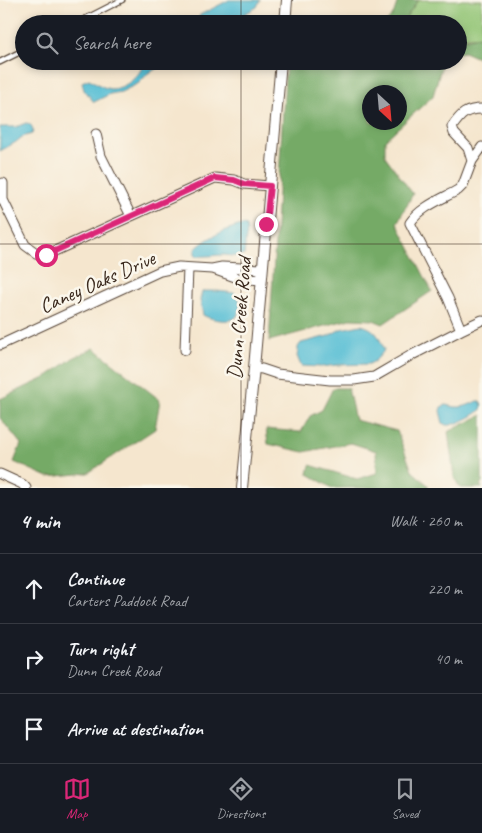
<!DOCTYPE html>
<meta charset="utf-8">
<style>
:root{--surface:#171b24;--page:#20242c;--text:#f1f3f6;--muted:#9ea1a6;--line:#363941;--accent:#db2777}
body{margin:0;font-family:Caveat,sans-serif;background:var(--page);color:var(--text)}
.compass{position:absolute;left:362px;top:85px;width:45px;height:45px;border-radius:50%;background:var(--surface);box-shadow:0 2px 8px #0003;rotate:154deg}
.stop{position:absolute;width:15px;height:15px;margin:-11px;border:4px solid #db2777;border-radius:50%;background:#fff}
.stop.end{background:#db2777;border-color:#fff;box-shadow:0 1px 5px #0008}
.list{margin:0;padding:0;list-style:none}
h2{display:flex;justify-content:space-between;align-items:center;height:65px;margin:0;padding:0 20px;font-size:21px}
h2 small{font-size:16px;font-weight:400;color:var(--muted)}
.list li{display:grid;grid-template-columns:32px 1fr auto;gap:15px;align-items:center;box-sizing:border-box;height:70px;padding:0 20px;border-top:1px solid var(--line)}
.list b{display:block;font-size:19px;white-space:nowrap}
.list p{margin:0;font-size:16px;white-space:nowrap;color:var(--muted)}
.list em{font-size:16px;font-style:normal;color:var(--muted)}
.icon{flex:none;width:28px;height:28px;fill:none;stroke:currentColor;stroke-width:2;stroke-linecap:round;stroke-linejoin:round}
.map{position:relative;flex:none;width:482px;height:488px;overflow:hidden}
.search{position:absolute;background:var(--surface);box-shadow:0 2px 8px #0003;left:15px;right:15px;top:15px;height:55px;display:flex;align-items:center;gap:12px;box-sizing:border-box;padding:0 18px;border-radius:28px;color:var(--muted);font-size:19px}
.sheet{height:275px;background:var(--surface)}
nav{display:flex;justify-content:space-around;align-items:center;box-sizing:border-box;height:70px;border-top:1px solid var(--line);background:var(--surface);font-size:14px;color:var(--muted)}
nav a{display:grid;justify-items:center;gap:2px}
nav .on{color:var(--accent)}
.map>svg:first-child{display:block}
</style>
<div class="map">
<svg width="482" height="488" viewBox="0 0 482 488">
<rect width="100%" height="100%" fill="#fbf7ec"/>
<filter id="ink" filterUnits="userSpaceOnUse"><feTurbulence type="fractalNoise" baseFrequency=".02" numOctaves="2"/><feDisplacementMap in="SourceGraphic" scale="10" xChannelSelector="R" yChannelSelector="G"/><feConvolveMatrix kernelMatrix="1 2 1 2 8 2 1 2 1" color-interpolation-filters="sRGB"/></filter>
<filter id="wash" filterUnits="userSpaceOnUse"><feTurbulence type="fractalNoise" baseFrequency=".0096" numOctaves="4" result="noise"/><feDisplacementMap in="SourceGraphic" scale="20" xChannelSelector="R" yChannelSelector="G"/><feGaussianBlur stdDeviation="1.12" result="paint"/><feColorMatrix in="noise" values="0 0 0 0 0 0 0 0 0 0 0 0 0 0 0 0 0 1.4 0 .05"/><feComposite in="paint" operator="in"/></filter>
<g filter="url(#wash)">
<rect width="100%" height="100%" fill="#f5e6ce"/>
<path fill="#92c475" stroke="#66774a" d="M418 0H482V36L468 37 458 40V24H404L406 18Z"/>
<path fill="#75aa66" stroke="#586a42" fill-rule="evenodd" d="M398 0H418L406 18 404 24H385L393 15Z
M481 36 482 60 464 52 458 53V40Z
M286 61H443L433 96 385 140V156L413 194 397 223 432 291 383 324 373 320 350 319 269 341ZM370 92H400V122H370Z
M94 348 160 400 155 429 88 473 48 477 14 462 21 444 0 418V399L45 378 73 358Z
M333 388H348L355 420 397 431 412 471 428 485V488H332L308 474 310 465 357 479 377 473 376 451 351 443 304 452 268 444 266 429 301 432 310 416 322 410Z
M482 415V483L480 484 482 488H460L454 477 448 432Z"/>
<path fill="#56bed4" stroke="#487479" d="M229 0H260L257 7 226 24H196L200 15Z
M144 61H172L148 73 139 83 121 92 110 94 94 102 84 90 82 82 89 79C95 82 104 89 112 89 126 88 142 75 144 61Z
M26 123C31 124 32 126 33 131L32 134 22 137 16 142 0 151V127H16Z
M243 225 246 226 247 230 244 255C236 258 230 255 223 255 214 255 206 257 197 256L195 254V250C202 240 230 227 243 225Z
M206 291H217L235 293C239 298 241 302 240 308 239 309 238 315 237 316 232 324 209 319 203 315L200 300 202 292Z
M361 325C376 329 378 335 384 349L383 352 375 361 369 364 337 365 321 367 301 366 297 356 298 351V347L301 343 328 336 341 329Z
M477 401H480C482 404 482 405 481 409 479 414 452 427 447 425 445 425 444 424 443 423L440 411 441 407 446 405C459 409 465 407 477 401Z"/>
</g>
<g filter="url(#ink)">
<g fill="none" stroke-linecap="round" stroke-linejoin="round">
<g stroke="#574638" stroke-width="7">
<path id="service" d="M75 24 122 0
M0 62 24 50"/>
</g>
<g stroke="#574638" stroke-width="11">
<path id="minor" d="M96 134 101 156 131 216
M472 161 468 148 454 133 452 127C461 114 466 109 482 109
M3 183V200L25 245 36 253 46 255 215 178 234 180 244 184 270 186
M213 269 238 278 261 280
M461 330 482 320
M0 345 160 271 179 267 212 269 222 267 262 269
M185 350 188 268
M254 368 262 369 277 374 330 380H354L374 377 379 374 410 356 461 330 448 298 410 223C420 207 442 199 458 190L463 185 472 161 482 147
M0 474 22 484 26 488"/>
</g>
<g stroke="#574638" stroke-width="12">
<path id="tertiary" d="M285 24 287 0
M242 488 254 368 281 61"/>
</g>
<use href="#service" stroke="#fff" stroke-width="4.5"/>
<use href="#minor" stroke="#fff" stroke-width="9"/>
<use href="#tertiary" stroke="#fff" stroke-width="10"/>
</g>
</g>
<g fill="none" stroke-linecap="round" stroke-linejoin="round" filter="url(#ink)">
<path stroke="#db2777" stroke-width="6" d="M46 255 215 178 234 180 244 184 270 186 266 224"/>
</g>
<path fill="none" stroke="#3b2a1e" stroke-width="1" stroke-opacity="0.55" d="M241 0V24M241 61V488M0 244H482"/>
<g text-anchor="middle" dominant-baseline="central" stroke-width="5" stroke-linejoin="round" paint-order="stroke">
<g font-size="21" fill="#3b2a1e" stroke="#fbf7ec">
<text transform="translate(97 282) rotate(-24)">Caney Oaks Drive</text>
<text transform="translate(239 318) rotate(-85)">Dunn Creek Road</text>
</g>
</g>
</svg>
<svg class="compass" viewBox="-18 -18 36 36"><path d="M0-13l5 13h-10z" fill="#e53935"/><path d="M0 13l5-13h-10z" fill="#9ea1a6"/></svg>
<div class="stop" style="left:46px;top:255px"></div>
<div class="stop end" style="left:266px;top:224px"></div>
<div class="search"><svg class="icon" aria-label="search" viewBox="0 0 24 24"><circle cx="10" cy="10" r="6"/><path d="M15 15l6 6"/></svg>Search here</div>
</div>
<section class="sheet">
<h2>4 min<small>Walk · 260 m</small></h2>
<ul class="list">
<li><svg class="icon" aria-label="ahead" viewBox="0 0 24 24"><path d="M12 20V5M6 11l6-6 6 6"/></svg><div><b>Continue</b><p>Carters Paddock Road</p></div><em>220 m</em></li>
<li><svg class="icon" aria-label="right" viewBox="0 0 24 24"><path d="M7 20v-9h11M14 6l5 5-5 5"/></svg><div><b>Turn right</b><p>Dunn Creek Road</p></div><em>40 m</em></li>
<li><svg class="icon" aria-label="arrive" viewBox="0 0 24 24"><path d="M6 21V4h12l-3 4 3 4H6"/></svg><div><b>Arrive at destination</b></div></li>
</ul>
</section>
<nav>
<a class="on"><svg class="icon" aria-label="map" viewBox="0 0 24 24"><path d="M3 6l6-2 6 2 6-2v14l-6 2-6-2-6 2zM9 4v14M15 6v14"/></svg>Map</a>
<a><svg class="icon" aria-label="directions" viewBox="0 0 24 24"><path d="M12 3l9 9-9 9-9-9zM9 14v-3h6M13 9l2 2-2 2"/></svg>Directions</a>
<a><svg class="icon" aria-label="saved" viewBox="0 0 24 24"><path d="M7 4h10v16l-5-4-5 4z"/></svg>Saved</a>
</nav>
